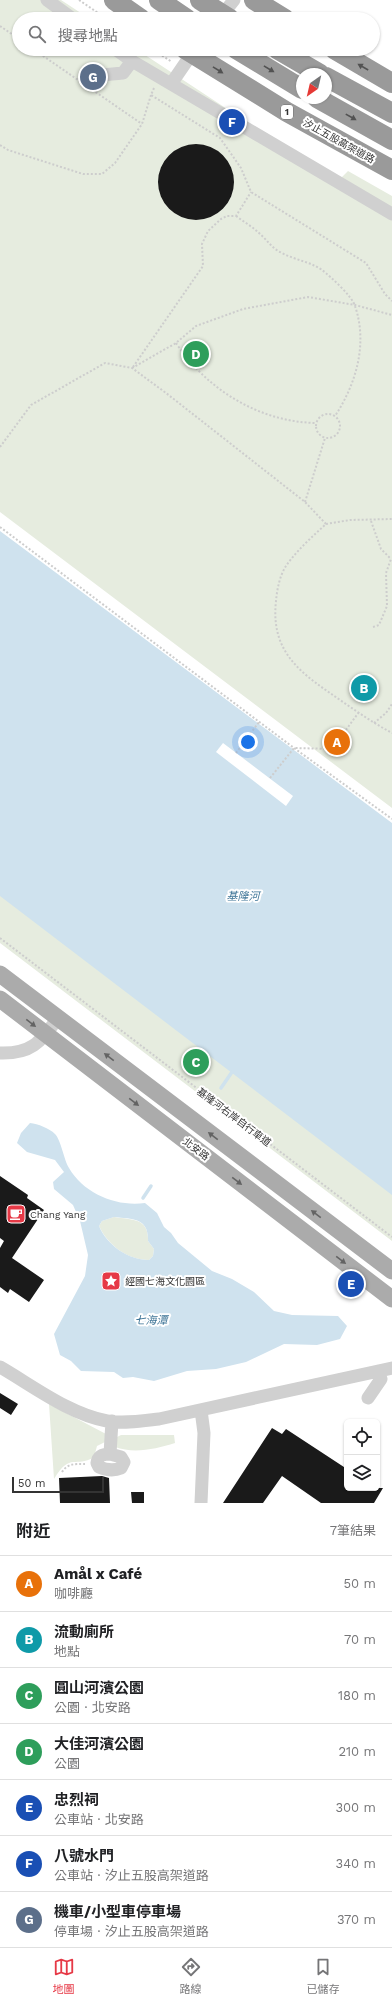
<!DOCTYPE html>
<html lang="zh-TW">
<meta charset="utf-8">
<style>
:root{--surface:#fff;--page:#f6f6f6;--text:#202124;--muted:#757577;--line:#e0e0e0;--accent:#e63946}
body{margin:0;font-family:"Work Sans","Noto Sans TC",sans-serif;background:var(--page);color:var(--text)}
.controls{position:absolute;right:12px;bottom:12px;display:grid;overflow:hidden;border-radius:6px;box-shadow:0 1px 3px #0004}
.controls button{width:36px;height:36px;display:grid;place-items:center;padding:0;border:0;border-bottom:1px solid var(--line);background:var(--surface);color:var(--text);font:20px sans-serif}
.compass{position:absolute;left:296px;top:68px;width:36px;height:36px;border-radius:50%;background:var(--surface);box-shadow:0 1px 3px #0004;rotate:214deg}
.scale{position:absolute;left:12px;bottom:10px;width:92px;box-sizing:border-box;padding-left:4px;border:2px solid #333;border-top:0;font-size:11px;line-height:14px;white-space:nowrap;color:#333;-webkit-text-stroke:3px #fff;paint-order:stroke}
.you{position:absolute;left:248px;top:742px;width:14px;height:14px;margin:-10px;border:3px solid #fff;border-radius:50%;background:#1a73e8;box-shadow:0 0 0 6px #1a73e833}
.badge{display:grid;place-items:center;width:26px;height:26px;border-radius:50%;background:var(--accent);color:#fff;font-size:13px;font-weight:700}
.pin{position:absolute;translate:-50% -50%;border:2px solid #fff;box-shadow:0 1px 4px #0006}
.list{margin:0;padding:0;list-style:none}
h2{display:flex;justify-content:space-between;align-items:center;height:52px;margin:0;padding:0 16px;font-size:17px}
h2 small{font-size:13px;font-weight:400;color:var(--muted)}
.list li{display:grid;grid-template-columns:26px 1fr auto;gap:12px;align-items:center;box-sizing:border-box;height:56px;padding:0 16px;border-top:1px solid var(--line)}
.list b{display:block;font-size:15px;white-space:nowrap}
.list p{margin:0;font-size:13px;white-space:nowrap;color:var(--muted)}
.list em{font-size:13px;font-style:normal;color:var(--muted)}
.icon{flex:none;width:22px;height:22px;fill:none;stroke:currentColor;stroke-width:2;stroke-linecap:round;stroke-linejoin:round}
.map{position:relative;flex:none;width:392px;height:1503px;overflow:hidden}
.search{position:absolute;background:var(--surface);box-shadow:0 1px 3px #0004;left:12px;right:12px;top:12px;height:44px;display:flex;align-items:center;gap:10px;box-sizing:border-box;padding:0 14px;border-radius:22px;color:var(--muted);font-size:15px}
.sheet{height:444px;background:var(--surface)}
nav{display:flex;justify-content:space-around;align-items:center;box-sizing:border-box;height:56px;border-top:1px solid var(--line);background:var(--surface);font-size:11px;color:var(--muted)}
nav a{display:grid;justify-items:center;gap:2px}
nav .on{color:var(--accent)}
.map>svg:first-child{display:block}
</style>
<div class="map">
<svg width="392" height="1503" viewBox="0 0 392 1503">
<rect width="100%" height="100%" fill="#fff"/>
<path fill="#e6ecdf" d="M0 0H61L90 19H19V49H136L300 157 341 178 348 171 392 196V808L0 512Z
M0 882 392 1181V1241L0 943Z
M114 1217C133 1220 149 1218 148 1241L154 1249 153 1256 149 1260C127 1260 108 1245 99 1226L102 1221Z
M49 1404 106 1434 105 1442 97 1446 94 1457C75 1469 71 1451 54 1479Z
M121 1435H174L175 1443C156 1449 134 1454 115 1447L117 1437Z"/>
<path fill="#cfe2ee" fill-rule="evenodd" d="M0 531 392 823V1195L0 896Z
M30 1123C38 1124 49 1128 55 1134 61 1140 64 1160 69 1168 84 1194 117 1207 145 1203L157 1213 164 1227 171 1233 178 1243 212 1271 232 1279 254 1292 274 1311 292 1315 338 1316 347 1326 340 1339 317 1345 284 1344 246 1362 216 1369 187 1371 154 1381 133 1377 123 1378 114 1372 81 1371 71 1361 60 1355 54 1334 85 1276 88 1255 80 1221 73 1205 54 1189 53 1182 64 1172 55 1160 27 1152 17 1143 21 1133ZM114 1217C133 1219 149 1218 148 1241L154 1249 153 1256 149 1260C128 1260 107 1245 99 1226L102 1221Z"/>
<path fill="#fff" d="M223 743 293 796 286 806 216 752Z"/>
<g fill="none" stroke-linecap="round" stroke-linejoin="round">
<path stroke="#cfe2ee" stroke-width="3.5" d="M221 1088 232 1072
M143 1198 151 1186"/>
</g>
<path fill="#1a1a1a" d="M158 182a38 38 0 1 1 76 0a38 38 0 1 1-76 0Z
M0 1176 28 1195 27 1198 44 1210 12 1258 44 1280 29 1302 10 1289 8 1293 0 1287V1248L4 1241 0 1238Z
M0 1393 18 1404 11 1415 0 1408Z
M272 1428 282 1434 286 1429 347 1469V1488H383L374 1503H321L282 1476 263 1503H223Z
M102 1476 109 1478 110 1503H60L59 1478Z
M131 1492H144V1503H132Z"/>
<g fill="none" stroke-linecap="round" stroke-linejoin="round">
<path stroke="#cdcdcd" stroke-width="2" stroke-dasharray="2 2" stroke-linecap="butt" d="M79 0 107 19
M0 26 19 39
M33 49 142 124
M152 49 172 62
M154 88 151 95 220 138 241 168 251 192 366 263 385 294 392 301
M0 145 8 150 83 174H102L115 163 142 124 151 95
M236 216C244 222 253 227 260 234 267 240 272 248 280 252 294 260 309 261 322 270 331 277 352 296 355 306 368 344 356 384 335 416
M176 343C207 390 260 422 316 423
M133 367 203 266 202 244 208 231 221 219 227 216H236L251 192
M132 368 176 343 196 326 243 309 308 297 355 305 392 315
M316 426a12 12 0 1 1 24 0a12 12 0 1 1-24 0Z
M0 447 31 405 105 363 132 368 166 393 305 502 326 524C312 537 297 550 286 566 280 575 277 589 276 601 270 655 304 675 343 702 359 713 375 724 392 733
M305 502 325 438
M371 521 381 549 391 559
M326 524 350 520 392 519
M0 527 294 748 392 819
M373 627 379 625 387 606 386 573 391 559
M374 723 386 713 392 704
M236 753 259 722
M270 778 294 748 332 749 359 712
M0 938 392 1237
M62 1472C68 1463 75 1464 85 1464"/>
<path stroke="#d0d0d0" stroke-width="13" d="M47 0 73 19
M219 19 234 0
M115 49 132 61 392 214
M102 75 123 73 132 61
M171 84 195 49
M0 1053C32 1054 40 1042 58 1018
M0 1367C33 1386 69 1414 107 1421 124 1424 142 1421 159 1419L392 1368
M368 1398 381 1379 378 1371
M110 1454 121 1457 124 1462 121 1468C114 1471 106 1470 99 1467L97 1463C98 1456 102 1454 110 1454L112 1421
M201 1503 204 1433 201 1410"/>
<path stroke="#ababab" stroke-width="17" d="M0 974 392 1271
M0 999 392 1299"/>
<path stroke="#9a9a9a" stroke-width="20" d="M114 0 141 19
M159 0 187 19
M254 0 285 19
M236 49 302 89
M277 49 320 74
M334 49 392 83
M326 77 392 113
M317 98 392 140"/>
<path stroke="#9a9a9a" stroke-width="20" d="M200 0 230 19
M185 49 287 112 392 170"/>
</g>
<defs><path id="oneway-solid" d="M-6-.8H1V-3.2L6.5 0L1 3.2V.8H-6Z"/></defs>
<g fill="#525252">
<use href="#oneway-solid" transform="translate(363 67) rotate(-150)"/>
<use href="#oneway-solid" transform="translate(269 69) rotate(31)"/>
<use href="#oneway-solid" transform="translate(218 70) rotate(32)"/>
<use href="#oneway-solid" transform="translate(351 117) rotate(29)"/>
</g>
<g fill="#636363">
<use href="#oneway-solid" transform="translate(31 1023) rotate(38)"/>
<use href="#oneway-solid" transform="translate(109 1057) rotate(-143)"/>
<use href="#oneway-solid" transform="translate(134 1102) rotate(37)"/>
<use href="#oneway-solid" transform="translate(213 1136) rotate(-143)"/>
<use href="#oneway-solid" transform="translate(237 1181) rotate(37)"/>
<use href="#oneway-solid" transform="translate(316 1214) rotate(-143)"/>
<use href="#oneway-solid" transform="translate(341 1260) rotate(37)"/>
</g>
<defs>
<g id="cafe-square" transform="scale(1)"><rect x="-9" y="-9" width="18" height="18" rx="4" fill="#e63946" stroke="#fff"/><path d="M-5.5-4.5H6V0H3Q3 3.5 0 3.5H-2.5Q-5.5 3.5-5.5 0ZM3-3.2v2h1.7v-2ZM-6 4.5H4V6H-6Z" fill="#fff"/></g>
<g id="sight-square" transform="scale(1)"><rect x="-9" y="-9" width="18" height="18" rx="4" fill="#e63946" stroke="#fff"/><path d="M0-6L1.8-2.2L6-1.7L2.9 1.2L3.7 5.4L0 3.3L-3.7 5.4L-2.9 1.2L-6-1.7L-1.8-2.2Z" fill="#fff"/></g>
</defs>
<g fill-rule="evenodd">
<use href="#cafe-square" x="16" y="1214"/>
<use href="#sight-square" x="111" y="1281"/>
</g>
<g text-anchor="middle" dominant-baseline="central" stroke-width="4" stroke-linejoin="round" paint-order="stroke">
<rect fill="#fff" stroke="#707070" stroke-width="1" x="281" y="105" width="12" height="14" rx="3"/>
<g font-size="9" font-weight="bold" fill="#333">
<text x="287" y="112">1</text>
</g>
<g font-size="10" fill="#333" stroke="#fff">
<text transform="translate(339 141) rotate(29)">汐止五股高架道路</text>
<text transform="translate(234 1117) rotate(37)">基隆河右岸自行車道</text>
<text transform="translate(196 1149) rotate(37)">北安路</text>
</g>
<g font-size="10" fill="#333" stroke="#fff" text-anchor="start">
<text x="30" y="1214">Chang Yang</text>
<text x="125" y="1281">經國七海文化園區</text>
</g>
<g font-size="11" font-style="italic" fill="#3f7597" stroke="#fff">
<text x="243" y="896">基隆河</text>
<text x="151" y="1320">七海潭</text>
</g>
</g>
</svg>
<div class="controls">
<button><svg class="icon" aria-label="locate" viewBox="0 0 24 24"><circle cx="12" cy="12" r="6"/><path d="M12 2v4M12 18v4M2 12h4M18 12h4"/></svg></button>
<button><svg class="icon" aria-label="layers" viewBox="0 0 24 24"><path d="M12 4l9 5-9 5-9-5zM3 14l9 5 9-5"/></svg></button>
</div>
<svg class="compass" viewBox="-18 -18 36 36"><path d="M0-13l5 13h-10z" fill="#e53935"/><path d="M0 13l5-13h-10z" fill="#757577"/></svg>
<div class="scale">50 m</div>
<div class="you"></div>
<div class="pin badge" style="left:337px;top:742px;background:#e8710a">A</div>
<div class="pin badge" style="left:364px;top:688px;background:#0f9aa8">B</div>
<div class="pin badge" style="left:196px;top:1062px;background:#2e9e5b">C</div>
<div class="pin badge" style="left:196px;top:354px;background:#2e9e5b">D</div>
<div class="pin badge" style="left:351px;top:1284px;background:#1a4fb4">E</div>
<div class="pin badge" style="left:232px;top:122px;background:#1a4fb4">F</div>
<div class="pin badge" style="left:93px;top:77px;background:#5c6f8a">G</div>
<div class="search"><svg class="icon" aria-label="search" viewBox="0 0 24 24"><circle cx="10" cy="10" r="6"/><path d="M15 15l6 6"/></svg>搜尋地點</div>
</div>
<section class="sheet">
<h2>附近<small>7筆結果</small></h2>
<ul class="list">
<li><span class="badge" style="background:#e8710a">A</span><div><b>Amål x Café</b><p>咖啡廳</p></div><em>50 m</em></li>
<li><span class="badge" style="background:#0f9aa8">B</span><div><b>流動廁所</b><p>地點</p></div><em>70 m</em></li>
<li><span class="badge" style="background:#2e9e5b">C</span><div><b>圓山河濱公園</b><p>公園 · 北安路</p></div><em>180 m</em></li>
<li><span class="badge" style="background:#2e9e5b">D</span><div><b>大佳河濱公園</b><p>公園</p></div><em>210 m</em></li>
<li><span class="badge" style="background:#1a4fb4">E</span><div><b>忠烈祠</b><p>公車站 · 北安路</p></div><em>300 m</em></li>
<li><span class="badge" style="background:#1a4fb4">F</span><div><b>八號水門</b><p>公車站 · 汐止五股高架道路</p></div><em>340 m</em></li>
<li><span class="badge" style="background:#5c6f8a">G</span><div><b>機車/小型車停車場</b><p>停車場 · 汐止五股高架道路</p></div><em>370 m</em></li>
</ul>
</section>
<nav>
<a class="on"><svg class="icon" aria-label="map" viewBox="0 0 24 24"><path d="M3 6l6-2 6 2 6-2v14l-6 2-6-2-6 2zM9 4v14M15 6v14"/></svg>地圖</a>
<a><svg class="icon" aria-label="directions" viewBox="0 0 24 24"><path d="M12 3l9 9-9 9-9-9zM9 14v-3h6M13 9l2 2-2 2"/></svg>路線</a>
<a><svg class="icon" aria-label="saved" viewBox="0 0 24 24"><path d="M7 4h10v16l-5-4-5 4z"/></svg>已儲存</a>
</nav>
